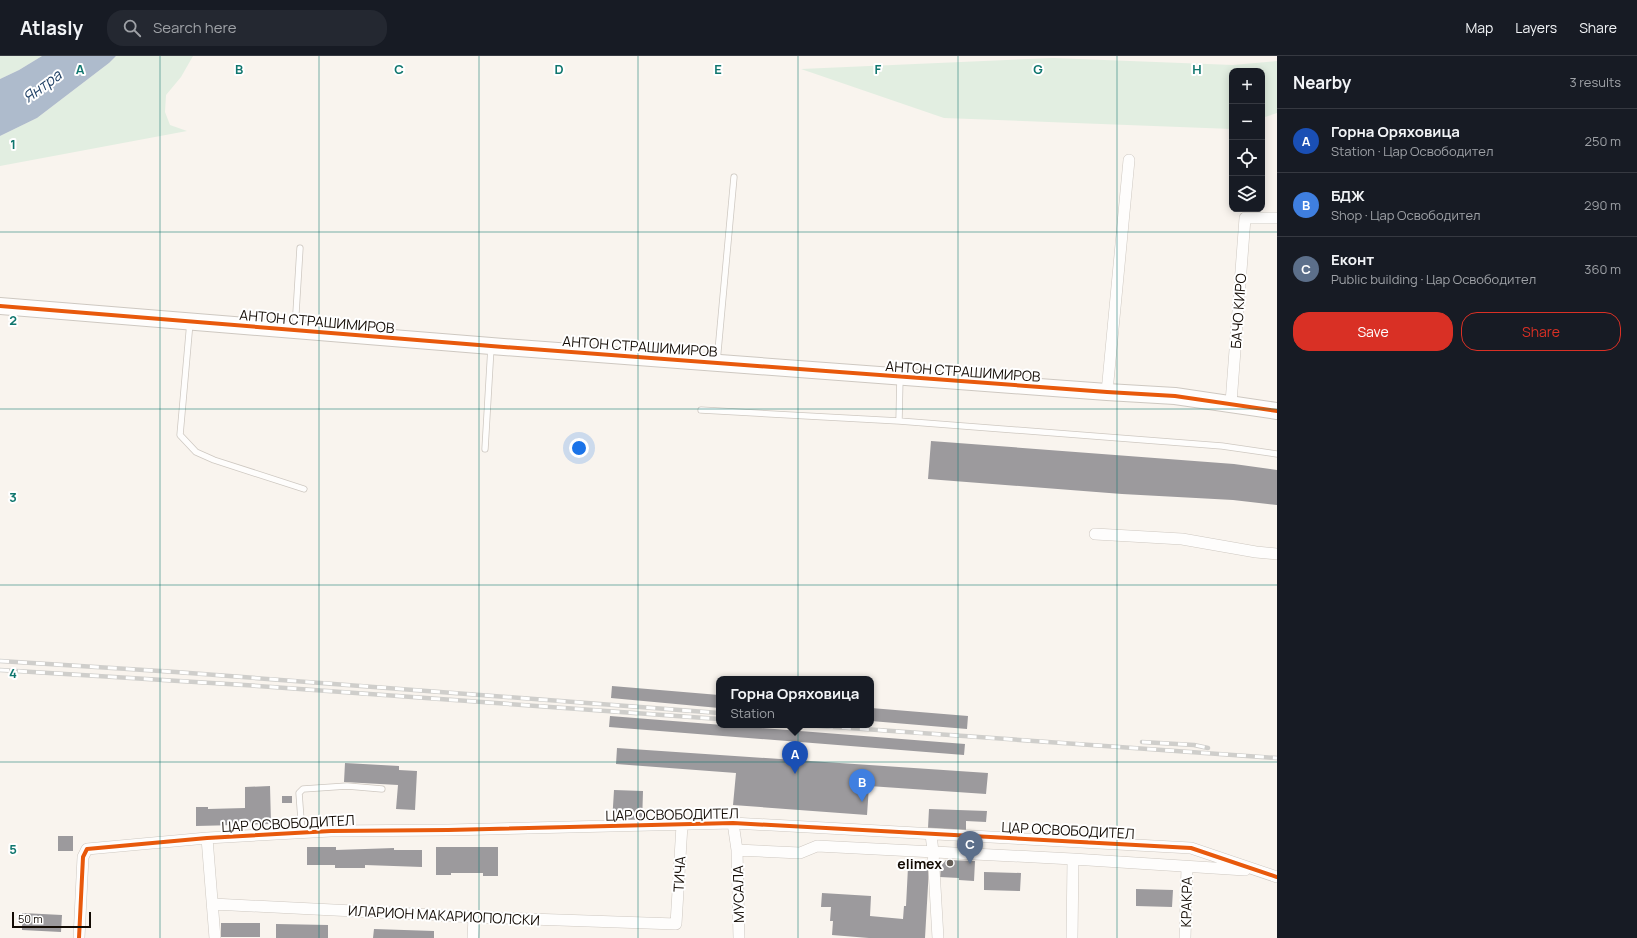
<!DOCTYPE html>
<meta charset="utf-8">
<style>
:root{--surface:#171b24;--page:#242831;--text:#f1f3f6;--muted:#9ea1a6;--line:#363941;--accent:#d93025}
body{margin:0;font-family:Manrope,sans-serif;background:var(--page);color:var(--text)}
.controls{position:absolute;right:12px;top:12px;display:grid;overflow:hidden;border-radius:8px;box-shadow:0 2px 10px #0003}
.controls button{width:36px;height:36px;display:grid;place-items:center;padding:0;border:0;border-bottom:1px solid var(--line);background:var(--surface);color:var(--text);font:20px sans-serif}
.scale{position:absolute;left:12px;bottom:10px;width:79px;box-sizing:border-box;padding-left:4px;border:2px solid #130b04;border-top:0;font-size:11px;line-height:14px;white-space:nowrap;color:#130b04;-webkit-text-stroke:3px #fff;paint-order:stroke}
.you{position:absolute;left:579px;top:392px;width:14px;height:14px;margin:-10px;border:3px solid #fff;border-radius:50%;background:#1a73e8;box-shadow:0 0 0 6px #1a73e833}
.badge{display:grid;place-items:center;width:26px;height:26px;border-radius:50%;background:var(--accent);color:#fff;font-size:13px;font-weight:700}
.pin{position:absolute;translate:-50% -33px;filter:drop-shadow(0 1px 2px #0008)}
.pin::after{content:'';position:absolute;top:21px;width:14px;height:12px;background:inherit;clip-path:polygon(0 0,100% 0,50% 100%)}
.popup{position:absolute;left:716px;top:620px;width:158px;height:52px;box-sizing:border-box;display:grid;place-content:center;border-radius:8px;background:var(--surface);filter:drop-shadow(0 1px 3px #0005);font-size:13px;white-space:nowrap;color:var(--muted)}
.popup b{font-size:15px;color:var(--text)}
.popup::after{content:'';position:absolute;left:50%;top:100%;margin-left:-8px;border:8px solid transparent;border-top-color:var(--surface)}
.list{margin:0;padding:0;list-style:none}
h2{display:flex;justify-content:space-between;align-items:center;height:52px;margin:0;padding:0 16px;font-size:17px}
h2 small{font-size:13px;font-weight:400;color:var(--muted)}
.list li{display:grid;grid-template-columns:26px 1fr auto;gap:12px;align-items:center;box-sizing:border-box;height:64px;padding:0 16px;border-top:1px solid var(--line)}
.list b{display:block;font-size:15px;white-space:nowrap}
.list p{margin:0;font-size:13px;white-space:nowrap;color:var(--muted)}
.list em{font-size:13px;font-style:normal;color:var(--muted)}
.actions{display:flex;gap:8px;padding:12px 16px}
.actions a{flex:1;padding:9px 0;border:1px solid var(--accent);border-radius:16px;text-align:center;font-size:14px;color:var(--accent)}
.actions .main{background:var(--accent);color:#fff}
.icon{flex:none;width:22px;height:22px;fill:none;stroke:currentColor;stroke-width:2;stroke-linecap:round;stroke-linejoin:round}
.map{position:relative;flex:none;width:1277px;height:882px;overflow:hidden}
header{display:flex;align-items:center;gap:24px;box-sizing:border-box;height:56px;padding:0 20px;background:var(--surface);border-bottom:1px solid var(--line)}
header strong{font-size:19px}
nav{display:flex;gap:22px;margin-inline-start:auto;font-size:14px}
.search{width:280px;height:36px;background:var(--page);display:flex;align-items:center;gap:10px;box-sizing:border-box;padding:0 14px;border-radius:16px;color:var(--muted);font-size:15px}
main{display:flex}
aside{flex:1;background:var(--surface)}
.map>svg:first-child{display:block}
</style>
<header>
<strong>Atlasly</strong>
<div class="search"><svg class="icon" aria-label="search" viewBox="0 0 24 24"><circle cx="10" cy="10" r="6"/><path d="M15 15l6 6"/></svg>Search here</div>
<nav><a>Map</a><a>Layers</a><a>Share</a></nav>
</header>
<main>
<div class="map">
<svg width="1277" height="882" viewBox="0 0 1277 882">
<rect width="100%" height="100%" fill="#f9f4ee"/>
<path fill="#e2eee1" d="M0 0H42L19 14 0 23Z
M116 0H193L181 21 166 39 165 56 170 69 187 75 0 110V80L37 62 109 7Z
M1053 2 1233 9 1277 5V57L1262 62V15H1232V73L944 62 801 13Z"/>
<path fill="#aebbcc" d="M42 0H116L109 7 37 62 0 80V23L19 14Z"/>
<path fill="#9c9a9d" d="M931 385 1234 408 1277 414V449L1233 444 1122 438 928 423Z
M612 630 719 639V652L611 642Z
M871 652 968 660 967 673 871 665Z
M610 660 965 688 964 699 609 671Z
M617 692 988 717 986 738 869 730 867 759 733 749 736 717 616 708Z
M345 707 399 710V714L417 715 415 754 396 753 398 729 344 726Z
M270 730 271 768 196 770V751H208V753L245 752V731Z
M614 734 643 735 642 768 612 767Z
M282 740H292V747H282Z
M929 753 987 755 986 766 966 765V776L928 772Z
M58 780H73V795H58Z
M307 791H336V794L394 792V794H422V811L365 809V812H335V809H307Z
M436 791H498V820H483V817H451V819H436Z
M946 804 975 805 974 825 959 824V822L940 821 941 810Z
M908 811 929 812 925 882H869L832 879 833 865H830L831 851H821L822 837 871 840 870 860 903 863 904 850H906Z
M984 816 1021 817 1020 835 984 834Z
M1136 833 1173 834 1172 851 1136 850Z
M22 857 62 859 61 876 22 874Z
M221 867H260V881H221Z
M276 868 328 869V882H276Z
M374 873 434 875V882H373Z"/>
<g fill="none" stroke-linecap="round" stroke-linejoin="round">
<g stroke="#cec8c1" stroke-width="7">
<path id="lane" d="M190 266 180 379 196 396 214 404 304 433
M295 273 300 192
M717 306 734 121
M900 321 899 365 1222 390 1277 398
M701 354 899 365
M485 393 491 291
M302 777 299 737 303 733 347 730 382 733"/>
</g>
<g stroke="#cec8c1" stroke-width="12">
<path id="street" d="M1107 336 1129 104
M1231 347 1245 162H1277
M1095 478 1182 483 1256 496 1277 498
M733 767 737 794 739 882
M931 778 933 796 938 882
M207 782 215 882
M737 794 800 797 817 790 1073 803 1245 814
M213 848 474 861 676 868 682 769
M79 882 83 801 87 793 207 782 331 775 448 774 733 767 1191 792 1277 821
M473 882 474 861
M1072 882 1073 803
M1185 882 1187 811"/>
</g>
<g stroke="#cec8c1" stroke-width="18">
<path id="secondary" d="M0 250 491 290 1107 336 1175 340 1277 355"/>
</g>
<use href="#lane" stroke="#fefdfc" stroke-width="5.5"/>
<use href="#street" stroke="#fefdfc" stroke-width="11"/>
<use href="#secondary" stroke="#fefdfc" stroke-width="16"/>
<g stroke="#cfcecb" stroke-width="4.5">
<path id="rail" d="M0 605 176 616 719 657
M0 614 244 629 719 663
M806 669 1277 702
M1142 686 1194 689 1208 692"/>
</g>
<use href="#rail" stroke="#fff" stroke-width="3" stroke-dasharray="9" stroke-linecap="butt"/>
<g stroke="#fff" stroke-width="6">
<path id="cycleway" d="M0 250 491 290 1107 336 1175 340 1277 355
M79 882 83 801 87 793 207 782 331 775 448 774 733 767 1191 792 1277 821"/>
</g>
<use href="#cycleway" stroke="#e8590c" stroke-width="4"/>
</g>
<path fill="none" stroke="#0f766e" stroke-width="1" stroke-opacity="0.55" d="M160 0V882M319 0V882M479 0V882M638 0V882M798 0V882M958 0V882M1117 0V882M0 176H1277M0 353H1277M0 529H1277M0 706H1277"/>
<circle fill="#645d56" stroke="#fff" stroke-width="1.5" cx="950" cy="807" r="4"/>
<g text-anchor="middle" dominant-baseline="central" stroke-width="4" stroke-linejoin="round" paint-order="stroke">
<g font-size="14" fill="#130b04" stroke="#fff">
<text transform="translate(1238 255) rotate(-86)">БАЧО КИРО</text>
<text transform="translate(317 265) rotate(5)">АНТОН СТРАШИМИРОВ</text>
<text transform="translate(640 290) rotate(4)">АНТОН СТРАШИМИРОВ</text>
<text transform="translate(963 315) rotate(4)">АНТОН СТРАШИМИРОВ</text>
<text transform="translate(672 758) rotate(-1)">ЦАР ОСВОБОДИТЕЛ</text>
<text transform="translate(288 767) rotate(-3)">ЦАР ОСВОБОДИТЕЛ</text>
<text transform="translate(1068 774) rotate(3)">ЦАР ОСВОБОДИТЕЛ</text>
<text transform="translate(679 818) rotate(-87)">ТИЧА</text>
<text transform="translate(738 838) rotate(-91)">МУСАЛА</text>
<text transform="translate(1186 846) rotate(-89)">КРАКРА</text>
<text transform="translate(444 859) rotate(3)">ИЛАРИОН МАКАРИОПОЛСКИ</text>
</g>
<g font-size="14" font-weight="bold" fill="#130b04" stroke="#fff" text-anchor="end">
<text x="942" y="807">elimex</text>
</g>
<g font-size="15" font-style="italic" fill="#204065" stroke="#fff">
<text transform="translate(42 30) rotate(-37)">Янтра</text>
</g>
</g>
<g font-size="13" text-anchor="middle" font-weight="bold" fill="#0f766e" stroke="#fff" stroke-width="4" stroke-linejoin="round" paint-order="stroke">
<text x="80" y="18">A</text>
<text x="239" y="18">B</text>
<text x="399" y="18">C</text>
<text x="559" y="18">D</text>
<text x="718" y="18">E</text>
<text x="878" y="18">F</text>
<text x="1038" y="18">G</text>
<text x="1197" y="18">H</text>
<text x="13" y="93">1</text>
<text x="13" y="269">2</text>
<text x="13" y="446">3</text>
<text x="13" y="622">4</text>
<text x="13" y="798">5</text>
</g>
</svg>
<div class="controls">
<button>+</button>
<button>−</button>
<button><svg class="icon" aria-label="locate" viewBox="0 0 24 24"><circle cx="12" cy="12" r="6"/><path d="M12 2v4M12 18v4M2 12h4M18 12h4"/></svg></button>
<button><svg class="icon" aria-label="layers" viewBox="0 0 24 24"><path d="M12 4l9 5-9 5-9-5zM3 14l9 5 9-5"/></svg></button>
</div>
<div class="scale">50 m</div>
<div class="you"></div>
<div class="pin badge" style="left:795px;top:718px;background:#1a4fb4">A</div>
<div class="popup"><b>Горна Оряховица</b>Station</div>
<div class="pin badge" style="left:862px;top:746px;background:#3f7fe0">B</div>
<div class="pin badge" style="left:970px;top:808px;background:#5c6f8a">C</div>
</div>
<aside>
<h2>Nearby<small>3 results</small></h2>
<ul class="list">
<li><span class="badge" style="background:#1a4fb4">A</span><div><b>Горна Оряховица</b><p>Station · Цар Освободител</p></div><em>250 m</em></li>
<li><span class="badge" style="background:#3f7fe0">B</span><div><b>БДЖ</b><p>Shop · Цар Освободител</p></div><em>290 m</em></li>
<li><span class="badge" style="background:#5c6f8a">C</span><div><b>Еконт</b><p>Public building · Цар Освободител</p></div><em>360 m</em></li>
</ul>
<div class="actions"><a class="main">Save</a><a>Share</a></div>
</aside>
</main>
